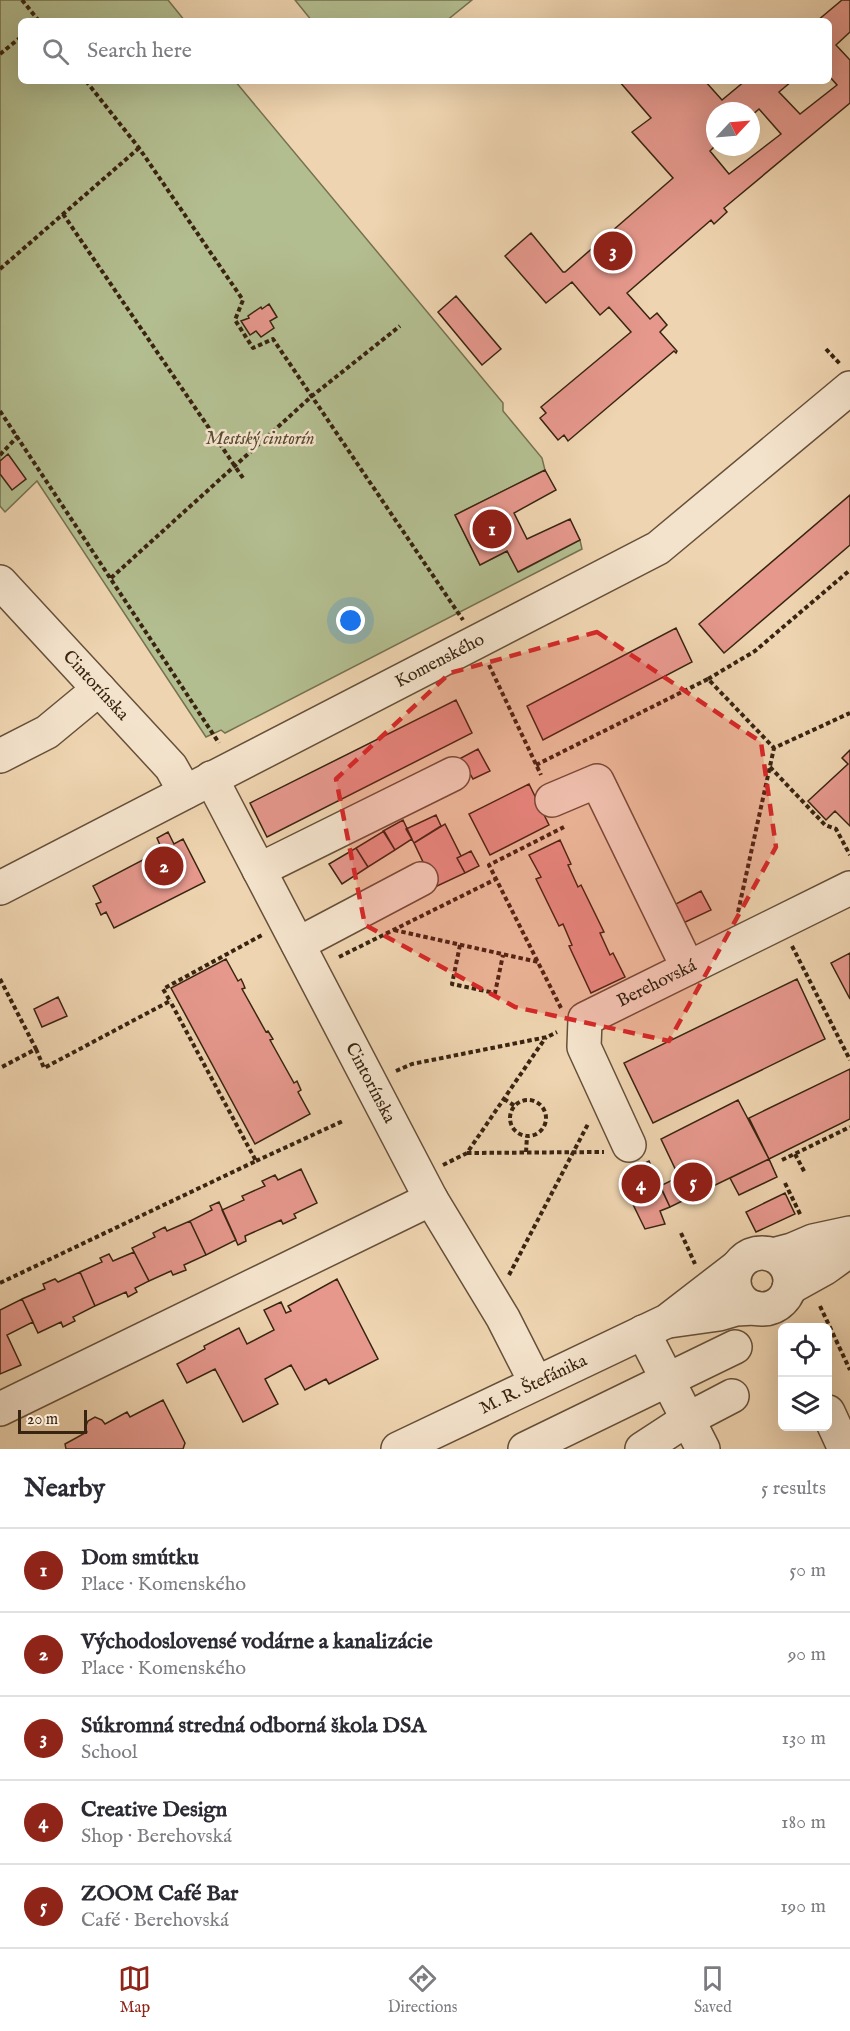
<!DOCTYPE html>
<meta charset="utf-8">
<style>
:root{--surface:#fff;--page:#f7f7f7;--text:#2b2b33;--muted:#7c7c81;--line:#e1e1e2;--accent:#8f2418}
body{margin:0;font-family:"IM FELL English",serif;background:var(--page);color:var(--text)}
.controls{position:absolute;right:18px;bottom:18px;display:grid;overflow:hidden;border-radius:9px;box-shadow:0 6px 24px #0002}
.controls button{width:54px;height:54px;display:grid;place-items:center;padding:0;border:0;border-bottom:2px solid var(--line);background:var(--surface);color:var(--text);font:30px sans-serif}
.compass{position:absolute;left:706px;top:102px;width:54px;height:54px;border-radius:50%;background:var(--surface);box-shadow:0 6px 24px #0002;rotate:64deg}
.scale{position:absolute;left:18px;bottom:15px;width:69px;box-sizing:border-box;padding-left:6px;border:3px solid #392411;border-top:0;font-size:16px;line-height:21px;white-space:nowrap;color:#392411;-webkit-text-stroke:4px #f4e3cc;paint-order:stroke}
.you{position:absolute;left:351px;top:621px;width:21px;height:21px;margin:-15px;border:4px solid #fff;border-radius:50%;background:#1a73e8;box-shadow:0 0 0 9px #1a73e833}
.badge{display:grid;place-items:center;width:39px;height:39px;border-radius:50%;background:var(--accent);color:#fff;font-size:20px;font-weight:700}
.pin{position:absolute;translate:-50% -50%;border:3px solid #fff;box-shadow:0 2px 6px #0006}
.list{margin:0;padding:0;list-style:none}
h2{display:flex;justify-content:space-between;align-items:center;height:78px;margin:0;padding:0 24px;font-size:26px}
h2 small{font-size:20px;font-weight:400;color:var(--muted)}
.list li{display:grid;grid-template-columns:39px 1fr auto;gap:18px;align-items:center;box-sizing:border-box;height:84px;padding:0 24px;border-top:2px solid var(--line)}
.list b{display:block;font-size:22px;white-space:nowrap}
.list p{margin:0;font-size:20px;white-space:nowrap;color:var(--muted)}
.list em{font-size:20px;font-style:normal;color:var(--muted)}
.icon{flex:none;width:33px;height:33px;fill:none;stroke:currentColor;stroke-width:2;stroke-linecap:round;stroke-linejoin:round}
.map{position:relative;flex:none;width:850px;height:1449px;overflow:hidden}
.search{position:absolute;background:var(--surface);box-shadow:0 6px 24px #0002;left:18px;right:18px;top:18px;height:66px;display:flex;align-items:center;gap:15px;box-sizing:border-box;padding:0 21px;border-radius:9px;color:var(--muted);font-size:22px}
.sheet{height:498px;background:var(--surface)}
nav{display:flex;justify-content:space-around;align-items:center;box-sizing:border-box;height:84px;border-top:2px solid var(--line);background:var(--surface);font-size:16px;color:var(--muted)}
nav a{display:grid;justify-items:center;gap:3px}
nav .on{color:var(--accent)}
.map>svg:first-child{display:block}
</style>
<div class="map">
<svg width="850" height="1449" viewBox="0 0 850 1449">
<rect width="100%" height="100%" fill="#eed4b0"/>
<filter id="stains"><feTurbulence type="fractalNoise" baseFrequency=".00333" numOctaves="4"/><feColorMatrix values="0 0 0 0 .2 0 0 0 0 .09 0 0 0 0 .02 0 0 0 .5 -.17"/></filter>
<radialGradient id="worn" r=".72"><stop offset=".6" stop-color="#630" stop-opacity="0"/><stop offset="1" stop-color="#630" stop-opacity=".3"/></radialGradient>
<path fill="#b3be90" stroke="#767150" stroke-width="1.5" d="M0 0H168L185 21H21V81H235L503 403V411L542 458 545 470 455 515 480 565 507 551 519 572 580 540 582 549 225 733 221 730 206 737 37 481 5 512 0 506Z
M295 0H472L446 21H312Z"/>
<path fill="#e6988d" stroke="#392411" stroke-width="1.5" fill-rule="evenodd" d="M842 0H850V32L836 45 850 60V103L724 208 727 212 714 224 711 220 627 293 650 319 657 313 667 325 660 332 677 351 676 353 674 351 568 441 564 435 558 440 540 418 546 413 541 407 631 332 609 307 600 315 572 282 546 303 505 256 531 233 563 272H565L673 178 632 132 651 118 619 81H705L722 100 745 81H792L779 92 800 114 837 85 829 76V21H817ZM759 109 781 134 729 174 710 151 715 146V111H751V116Z
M456 296 501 349 482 365 438 312Z
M269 304 277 317 270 321 274 328 261 337 256 331 250 335 241 321 249 318 248 316 261 307 262 309Z
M8 454 26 479 12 490 0 474V461Z
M545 470 556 490 514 513 527 539 570 519 580 540 518 572 507 551 480 565 455 515Z
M850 495V545L724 653 699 624Z
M676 628 692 662 543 740 527 706Z
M456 700 472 733 267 837 250 803Z
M478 749 490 771 473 779 461 758Z
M850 750V826L835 811 826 820 808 801 848 764 842 758Z
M529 784 549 825 490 855 469 814Z
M436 815 441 826 414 843 406 829Z
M403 820 412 839 395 850 383 831Z
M445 824 461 856 457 858 465 873 435 887 414 843Z
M384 831 395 850 368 867 356 848Z
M168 832 174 844 183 839 205 882 114 928 106 912 101 915 96 904 101 902 93 886 162 850 157 838Z
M560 840 571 864 568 865 578 887 581 885 604 932 600 933 610 955 613 953 625 977 591 993 569 946 572 945 563 924 559 926 536 879 541 877 529 855Z
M356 848 368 867 342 884 329 864Z
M471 851 479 866 465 873 457 858Z
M701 891 711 910 679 925 670 907Z
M850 953V999L831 963Z
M226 959 238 981 241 979 243 983 245 988 242 989 266 1032 268 1031 273 1039 270 1040 294 1083 297 1081 301 1090 298 1092 310 1114 255 1144 171 988Z
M797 979 825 1039 653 1123 624 1063Z
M58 997 67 1016 42 1027 34 1009Z
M850 1069V1119L769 1159 749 1118Z
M738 1100 769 1159 670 1207 660 1186 679 1177 661 1139Z
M769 1159 777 1177 739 1195 730 1178Z
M649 1161 670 1207 660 1211 665 1224 645 1229 621 1180 631 1176 629 1171Z
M301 1169 317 1203 294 1214 296 1218 283 1224 281 1220 245 1236 246 1241 238 1245 222 1210 244 1200 242 1196 265 1186 262 1181 275 1175 278 1180Z
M785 1193 795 1214 756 1232 746 1212Z
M219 1202 236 1240 206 1255 190 1221 212 1210 210 1206Z
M190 1221 206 1255 184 1265 186 1270 173 1275 171 1271 149 1281 132 1248 155 1237 153 1233 165 1227 167 1231Z
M134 1252 149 1281 135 1288 137 1292 128 1297 126 1292 95 1306 80 1272 102 1262 100 1258 109 1254 113 1261Z
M80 1272 95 1306 73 1317 75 1321 63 1327 61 1322 38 1333 22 1299 45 1289 43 1284 55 1279 58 1282Z
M337 1279 378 1359 329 1384 326 1379 305 1390 291 1365 265 1379 278 1404 243 1422 215 1369 187 1383 177 1364 205 1349 204 1346 239 1328 247 1344 274 1330 264 1310 281 1302 286 1313 291 1311 288 1306Z
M22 1299 33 1322 7 1335 21 1365 0 1374V1310Z
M163 1400 185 1443 183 1449H66L65 1444 87 1432 85 1428 88 1421 95 1417 102 1420 105 1424 127 1412 130 1417Z"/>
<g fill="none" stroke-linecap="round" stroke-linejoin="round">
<g stroke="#665039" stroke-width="36">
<g id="minor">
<path id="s1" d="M0 582 171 767 185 792"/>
<path d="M0 756 47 732 99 689"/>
<path id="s2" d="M211 778 431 1199 503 1318 536 1383"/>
<path d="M552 800 597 781 688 968"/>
<path d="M259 870 453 774"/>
<path id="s3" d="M0 888 658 548 850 388"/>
<path d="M298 944 421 879"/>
<path id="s4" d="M629 1145 584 1047 585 1019 850 888"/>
<circle cx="762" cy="1281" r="28"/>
<path d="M773 1255 792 1250 813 1241 850 1233"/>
<path d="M789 1288 825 1268 850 1250"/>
<path d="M669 1321 719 1314 736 1309 755 1308"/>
<path d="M643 1332 703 1449"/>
<path d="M0 1409 431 1199"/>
<path d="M828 1412 845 1449"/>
<path id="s5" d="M398 1449 667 1321 737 1267"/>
<path d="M525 1449 735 1347"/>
<path d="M642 1449 688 1419 732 1396"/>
</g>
</g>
<path stroke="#392411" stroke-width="4" stroke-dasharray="4.5 3" stroke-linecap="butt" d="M22 0 39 21
M0 54 21 37
M86 81 139 148 243 300 235 320 253 348 273 339 463 620
M63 214 243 478
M0 269 139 148
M826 349 840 364
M0 411 219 743
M0 455 18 436
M111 578 312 396 400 326
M489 665 541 775
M708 679 755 651 850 570
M536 765 708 679 774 748 850 713
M770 767 825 825 836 829 850 855
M738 912 774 748
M394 930 538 962
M460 945 452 984 495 993 503 955
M792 946 850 1060
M339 957 496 879
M0 979 36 1049 0 1068
M561 1008 489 865 564 827
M36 1049 44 1068 170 1001 163 989 262 935
M396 1071 412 1064 547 1037 557 1032
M504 1099 515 1106
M510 1118a18 18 0 1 1 36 0a18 18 0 1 1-36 0Z
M526 1152 527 1136
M467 1153 604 1152
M795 1154 805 1173
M782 1160 850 1127
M256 1161 343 1121
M443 1165 467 1153 546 1037
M785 1183 801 1216
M681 1233 695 1264
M509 1275 588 1124
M0 1283 256 1161 170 1001
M820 1306 850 1370"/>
<use href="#minor" stroke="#f4e3cc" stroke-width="33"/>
</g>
<path fill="#d62828" fill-opacity="0.2" stroke="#d62828" stroke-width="4.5" stroke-dasharray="12 8" stroke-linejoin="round" d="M597 632 761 742 776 847 669 1041 515 1007 365 925 336 779 450 673Z"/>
<g text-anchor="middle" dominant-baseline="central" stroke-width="5" stroke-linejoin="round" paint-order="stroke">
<g font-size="18" font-style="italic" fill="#584a31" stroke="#f4e3cc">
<text x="260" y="439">Mestský cintorín</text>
</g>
<g font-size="18" fill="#392411" stroke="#f4e3cc">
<text stroke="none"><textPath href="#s3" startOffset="495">Komenského</textPath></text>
<text stroke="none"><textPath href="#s1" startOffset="141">Cintorínska</textPath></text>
<text stroke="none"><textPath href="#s4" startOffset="216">Berehovská</textPath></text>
<text stroke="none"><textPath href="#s2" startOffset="344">Cintorínska</textPath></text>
<text stroke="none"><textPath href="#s5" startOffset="150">M. R. Štefánika</textPath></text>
</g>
</g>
<rect width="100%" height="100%" filter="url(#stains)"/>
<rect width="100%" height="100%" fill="url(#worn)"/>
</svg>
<div class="controls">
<button><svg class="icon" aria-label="locate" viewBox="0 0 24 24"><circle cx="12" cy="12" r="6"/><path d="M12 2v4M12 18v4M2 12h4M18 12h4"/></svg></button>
<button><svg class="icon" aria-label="layers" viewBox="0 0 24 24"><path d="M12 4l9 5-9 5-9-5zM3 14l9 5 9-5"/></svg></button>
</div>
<svg class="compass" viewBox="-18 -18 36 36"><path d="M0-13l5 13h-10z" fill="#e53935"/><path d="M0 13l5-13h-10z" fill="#7c7c81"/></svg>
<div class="scale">20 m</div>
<div class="you"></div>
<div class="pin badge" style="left:492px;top:529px">1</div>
<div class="pin badge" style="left:164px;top:866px">2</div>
<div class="pin badge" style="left:613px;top:251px">3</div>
<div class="pin badge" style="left:641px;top:1184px">4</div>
<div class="pin badge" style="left:693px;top:1182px">5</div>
<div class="search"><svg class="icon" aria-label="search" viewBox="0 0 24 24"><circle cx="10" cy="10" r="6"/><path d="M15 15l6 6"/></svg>Search here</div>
</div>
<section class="sheet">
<h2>Nearby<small>5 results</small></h2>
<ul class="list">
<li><span class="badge">1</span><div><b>Dom smútku</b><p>Place · Komenského</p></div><em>50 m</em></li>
<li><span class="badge">2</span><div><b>Východoslovensé vodárne a kanalizácie</b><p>Place · Komenského</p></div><em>90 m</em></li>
<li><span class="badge">3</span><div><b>Súkromná stredná odborná škola DSA</b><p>School</p></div><em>130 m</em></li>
<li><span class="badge">4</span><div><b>Creative Design</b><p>Shop · Berehovská</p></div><em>180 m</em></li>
<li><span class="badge">5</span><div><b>ZOOM Café Bar</b><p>Café · Berehovská</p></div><em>190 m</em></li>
</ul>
</section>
<nav>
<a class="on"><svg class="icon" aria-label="map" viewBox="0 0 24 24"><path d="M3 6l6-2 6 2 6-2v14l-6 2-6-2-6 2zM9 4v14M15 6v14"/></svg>Map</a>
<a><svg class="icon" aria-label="directions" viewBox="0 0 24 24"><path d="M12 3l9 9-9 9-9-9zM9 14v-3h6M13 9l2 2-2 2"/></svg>Directions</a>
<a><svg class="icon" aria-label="saved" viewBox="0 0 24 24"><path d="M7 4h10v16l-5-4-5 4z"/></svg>Saved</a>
</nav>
